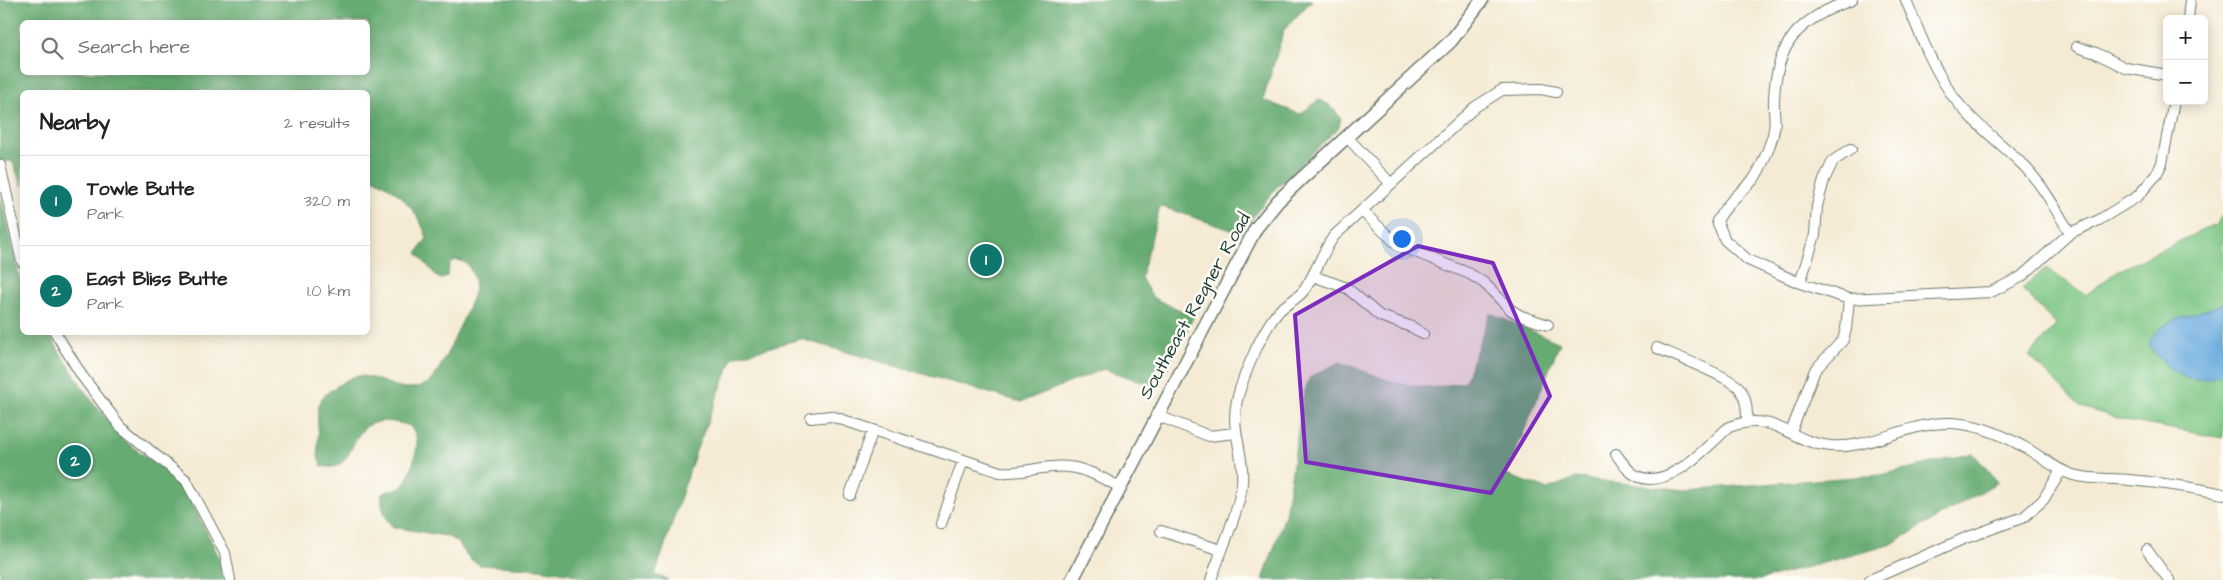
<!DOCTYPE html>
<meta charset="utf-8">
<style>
:root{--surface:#fff;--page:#f6f6f6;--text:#202124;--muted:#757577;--line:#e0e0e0;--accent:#0f766e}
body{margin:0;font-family:"Architects Daughter",sans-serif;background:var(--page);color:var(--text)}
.controls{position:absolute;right:15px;top:15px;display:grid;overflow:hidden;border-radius:8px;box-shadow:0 2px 12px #0003}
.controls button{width:45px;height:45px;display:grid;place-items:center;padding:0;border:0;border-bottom:1px solid var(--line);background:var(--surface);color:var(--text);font:25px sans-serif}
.you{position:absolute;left:1401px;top:238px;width:18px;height:18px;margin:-12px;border:4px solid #fff;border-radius:50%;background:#1a73e8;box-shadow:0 0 0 8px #1a73e833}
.badge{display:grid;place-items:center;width:32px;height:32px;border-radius:50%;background:var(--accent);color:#fff;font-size:16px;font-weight:700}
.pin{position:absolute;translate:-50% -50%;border:2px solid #fff;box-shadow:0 1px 5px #0006}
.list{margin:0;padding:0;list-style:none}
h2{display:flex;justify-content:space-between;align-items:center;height:65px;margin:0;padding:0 20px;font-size:21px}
h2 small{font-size:16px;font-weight:400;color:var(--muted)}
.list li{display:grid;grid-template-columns:32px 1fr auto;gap:15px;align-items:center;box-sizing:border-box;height:90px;padding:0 20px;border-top:1px solid var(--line)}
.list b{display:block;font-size:19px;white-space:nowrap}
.list p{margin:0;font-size:16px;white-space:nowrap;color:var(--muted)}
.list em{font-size:16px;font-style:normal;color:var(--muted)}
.icon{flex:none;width:28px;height:28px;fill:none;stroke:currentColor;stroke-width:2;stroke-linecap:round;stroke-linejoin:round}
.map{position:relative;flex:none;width:2223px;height:580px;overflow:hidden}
.search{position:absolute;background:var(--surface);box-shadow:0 2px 12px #0003;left:20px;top:20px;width:350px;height:55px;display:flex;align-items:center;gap:12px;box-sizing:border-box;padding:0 18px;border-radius:8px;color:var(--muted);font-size:19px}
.panel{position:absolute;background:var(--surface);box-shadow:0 2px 12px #0003;left:20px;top:90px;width:350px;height:245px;border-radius:8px}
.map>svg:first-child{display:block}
</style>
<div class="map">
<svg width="2223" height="580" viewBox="0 0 2223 580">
<rect width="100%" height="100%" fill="#fdfcf7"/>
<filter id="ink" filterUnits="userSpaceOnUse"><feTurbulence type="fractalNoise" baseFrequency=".02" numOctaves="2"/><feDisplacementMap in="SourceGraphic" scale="10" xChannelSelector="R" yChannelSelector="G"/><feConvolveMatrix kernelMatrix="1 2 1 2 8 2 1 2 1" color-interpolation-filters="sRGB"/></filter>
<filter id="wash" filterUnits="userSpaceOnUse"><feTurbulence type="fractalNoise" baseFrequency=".0096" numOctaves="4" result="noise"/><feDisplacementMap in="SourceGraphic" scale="20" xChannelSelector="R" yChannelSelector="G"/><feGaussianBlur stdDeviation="1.12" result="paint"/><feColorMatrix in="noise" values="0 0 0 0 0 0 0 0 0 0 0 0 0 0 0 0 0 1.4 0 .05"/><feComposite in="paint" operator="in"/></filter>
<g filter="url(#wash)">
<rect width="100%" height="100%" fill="#f5ebd5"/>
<path fill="#7dc684" stroke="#4e825c" d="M2223 215V438L2127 421 2081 407 2029 356 2056 325 2022 289 2046 268 2086 295 2116 272 2215 224Z"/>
<path fill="#66ab72" stroke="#427453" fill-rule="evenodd" d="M0 0H1312L1284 30 1263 100 1300 114 1319 100 1330 105 1341 118 1339 127 1275 189 1240 233 1160 206 1141 278 1153 298 1194 316 1157 387 1104 369 1021 402 801 339 733 357 696 451 655 575 668 580H589L568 573 531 568 480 565 470 559 456 541 446 536 393 527C384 519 381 505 382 494 388 490 394 491 400 488 409 484 418 449 417 440 416 435 413 431 410 426 338 402 365 477 322 466 314 454 320 440 318 426 317 409 316 400 331 390 340 385 348 377 358 376 381 375 402 398 428 383 439 377 467 311 473 296 479 282 468 251 450 263L447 276 442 279 437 277 417 253 427 238C418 210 396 187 368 176V92H223L195 90 192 92H22V186L12 161 0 162ZM22 22H368V72H22Z
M0 195 18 272 22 283V332L48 333 86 393 123 440 182 483 221 561 223 580H0Z
M1490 313 1560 343 1506 475 1547 489 1576 478 1685 490 1881 475 1973 453 1998 482 1890 545 1760 580H1263L1285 515 1304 393 1310 377 1340 362 1395 383 1431 388 1465 382Z"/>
<path fill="#6babde" stroke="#457489" d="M2223 303V374C2187 388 2169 372 2148 344 2162 315 2198 316 2223 303Z"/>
</g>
<g filter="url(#ink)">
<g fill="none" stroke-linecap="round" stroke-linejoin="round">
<g stroke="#6a7a6c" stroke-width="12">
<path id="minor" d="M1852 0C1800 18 1776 42 1774 99 1773 117 1778 124 1770 144 1766 155 1760 172 1752 181 1739 194 1726 204 1717 221L1725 240 1748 260 1800 283 1849 299 1991 292 2021 277 2070 233 2099 220 2138 196 2156 175 2162 163 2174 101
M1906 0C1919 32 1931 64 1950 92 1970 122 2001 142 2025 167 2044 187 2056 210 2070 233
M2188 19 2190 0
M2077 47 2096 53 2126 68 2167 75
M1347 137 1391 184
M0 165 22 262
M1362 211 1398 245 1470 274 1484 283 1511 310 1521 316 1548 325
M1313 276 1347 288 1380 316 1412 327 1423 334
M1800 283 1815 235 1817 206 1824 180 1833 161 1851 149
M55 332 82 376 120 426 186 480 225 553 230 580
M1657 348C1673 355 1733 378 1740 389 1747 400 1747 410 1747 422
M1156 415 1209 436 1235 433
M811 418 831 416 1000 472C1023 474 1047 464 1069 467 1087 469 1104 479 1120 487
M1791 432 1815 370 1843 340 1846 329 1849 299
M1616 454C1622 462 1628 472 1637 476 1669 491 1707 446 1729 427 1777 410 1788 442 1830 446 1870 450 1910 421 1952 423 1976 424 2003 435 2024 447 2041 456 2054 469 2073 475 2091 480 2111 478 2129 480 2161 483 2192 487 2223 494
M850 495 873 430
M941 524 963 461
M1161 531 1221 550
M2147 550 2169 580
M1211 580C1220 553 1240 509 1242 483 1245 454 1230 431 1237 400 1243 376 1262 330 1279 311 1287 303 1298 299 1305 289 1316 272 1322 253 1334 236L1475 107 1502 90 1541 89 1556 92
M1870 580 1963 539 2024 517 2043 500 2061 471"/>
</g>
<g stroke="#6a7a6c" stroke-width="15">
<path id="major" d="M1072 580 1256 228 1278 201 1301 179 1451 41 1482 0"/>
</g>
<use href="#minor" stroke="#fff" stroke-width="10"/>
<use href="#major" stroke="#fff" stroke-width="12"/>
</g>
</g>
<path fill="#7b2cbf" fill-opacity="0.2" stroke="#7b2cbf" stroke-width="4" stroke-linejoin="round" d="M1418 246 1493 263 1550 396 1491 493 1306 462 1295 315Z"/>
<g text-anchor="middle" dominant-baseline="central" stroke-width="5" stroke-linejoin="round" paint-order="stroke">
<g font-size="19" fill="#1f3d34" stroke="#fdfcf7">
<text transform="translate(1195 306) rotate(-61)">Southeast Regner Road</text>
</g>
</g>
</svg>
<div class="controls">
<button>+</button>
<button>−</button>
</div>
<div class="you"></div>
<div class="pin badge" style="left:986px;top:260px">1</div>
<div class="pin badge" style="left:75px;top:461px">2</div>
<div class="search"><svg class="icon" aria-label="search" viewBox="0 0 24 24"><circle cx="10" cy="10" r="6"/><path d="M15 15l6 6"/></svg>Search here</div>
<section class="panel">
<h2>Nearby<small>2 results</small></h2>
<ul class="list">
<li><span class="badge">1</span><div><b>Towle Butte</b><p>Park</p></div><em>320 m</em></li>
<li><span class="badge">2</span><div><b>East Bliss Butte</b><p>Park</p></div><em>1.0 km</em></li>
</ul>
</section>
</div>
